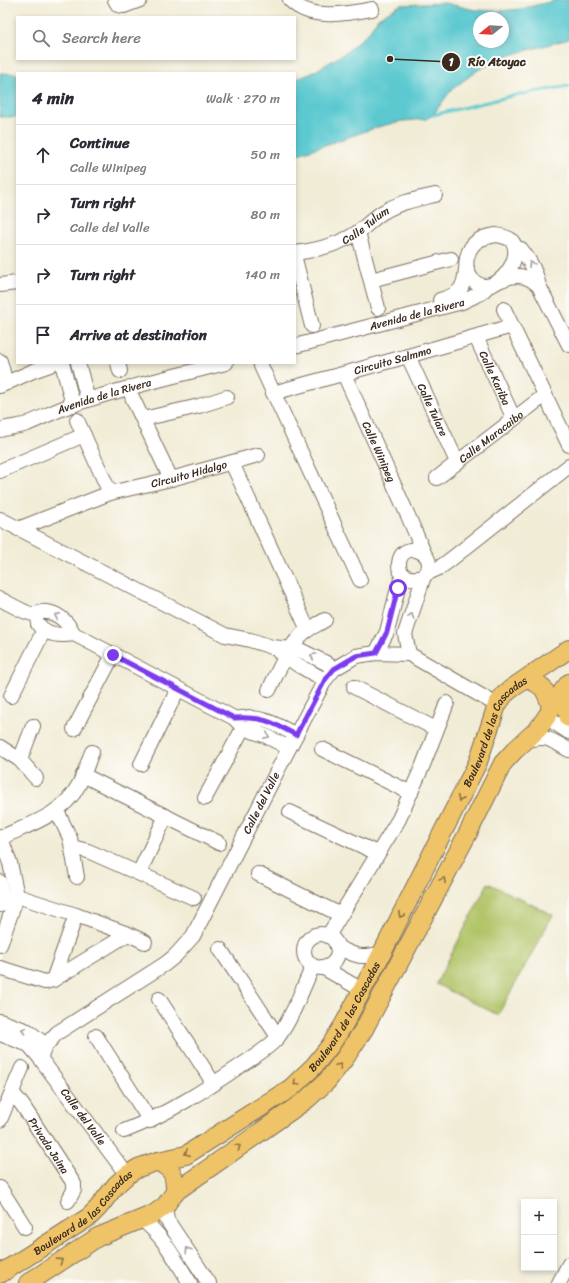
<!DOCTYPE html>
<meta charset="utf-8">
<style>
:root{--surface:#fff;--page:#f7f7f7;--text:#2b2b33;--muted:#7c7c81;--line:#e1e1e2}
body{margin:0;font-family:Sriracha,sans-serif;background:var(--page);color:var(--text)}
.controls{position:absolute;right:12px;bottom:12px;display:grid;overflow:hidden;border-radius:0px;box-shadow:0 2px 6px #0003}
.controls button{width:36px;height:36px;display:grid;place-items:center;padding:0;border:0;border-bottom:1px solid var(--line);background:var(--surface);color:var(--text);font:20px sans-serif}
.compass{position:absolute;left:473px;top:12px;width:36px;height:36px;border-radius:50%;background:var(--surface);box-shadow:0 2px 6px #0003;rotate:252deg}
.stop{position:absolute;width:12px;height:12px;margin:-9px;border:3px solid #7c3aed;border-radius:50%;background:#fff}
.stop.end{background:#7c3aed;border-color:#fff;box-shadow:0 1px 4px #0008}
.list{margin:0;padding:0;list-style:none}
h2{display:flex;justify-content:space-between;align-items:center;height:52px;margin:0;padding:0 16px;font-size:17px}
h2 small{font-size:13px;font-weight:400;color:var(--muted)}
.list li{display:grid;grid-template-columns:26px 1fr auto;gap:12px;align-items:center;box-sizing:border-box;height:60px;padding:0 16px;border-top:1px solid var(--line)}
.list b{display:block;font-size:15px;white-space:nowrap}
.list p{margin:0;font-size:13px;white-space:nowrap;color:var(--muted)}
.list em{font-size:13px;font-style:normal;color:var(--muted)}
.icon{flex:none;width:22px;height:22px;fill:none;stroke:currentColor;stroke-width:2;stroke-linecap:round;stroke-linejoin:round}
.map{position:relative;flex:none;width:569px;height:1283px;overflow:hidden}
.search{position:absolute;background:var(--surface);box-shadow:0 2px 6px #0003;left:16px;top:16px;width:280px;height:44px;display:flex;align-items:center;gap:10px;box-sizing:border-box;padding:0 14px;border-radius:0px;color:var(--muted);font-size:15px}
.panel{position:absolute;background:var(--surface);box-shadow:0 2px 6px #0003;left:16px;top:72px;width:280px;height:292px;border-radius:0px}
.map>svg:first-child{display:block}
</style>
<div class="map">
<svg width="569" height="1283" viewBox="0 0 569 1283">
<rect width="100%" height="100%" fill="#fdfcf7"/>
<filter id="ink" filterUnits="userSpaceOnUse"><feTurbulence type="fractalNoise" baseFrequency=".025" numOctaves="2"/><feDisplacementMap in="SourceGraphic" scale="8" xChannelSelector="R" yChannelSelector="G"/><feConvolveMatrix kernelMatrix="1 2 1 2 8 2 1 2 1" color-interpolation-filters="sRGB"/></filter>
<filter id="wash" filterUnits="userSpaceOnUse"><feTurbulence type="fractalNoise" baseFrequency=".012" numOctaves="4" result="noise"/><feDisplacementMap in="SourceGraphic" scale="16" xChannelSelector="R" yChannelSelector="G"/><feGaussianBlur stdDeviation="0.9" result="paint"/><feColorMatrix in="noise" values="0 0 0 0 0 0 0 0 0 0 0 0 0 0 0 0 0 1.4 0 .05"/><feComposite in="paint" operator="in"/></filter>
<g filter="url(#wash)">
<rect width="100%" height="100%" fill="#f1ecd6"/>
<path fill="#b1c468" stroke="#767743" d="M488 883 553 915 498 1015 436 984Z"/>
<path fill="#5cc9d0" stroke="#4c7a77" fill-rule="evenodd" d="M557 0H569V39L510 55 478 70 455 87 449 93 433 115 426 119 403 121 381 126 295 155V80L312 73 345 53 368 33 378 18 400 5 445 3 475 10 497 11 521 9ZM479 18H503V42H479Z
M0 73 17 74V117H0Z"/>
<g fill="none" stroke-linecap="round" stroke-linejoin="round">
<path stroke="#5cc9d0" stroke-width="3" d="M430 114 433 115 516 95 569 86"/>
</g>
</g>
<g filter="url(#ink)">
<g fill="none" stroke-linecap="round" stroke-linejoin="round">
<g stroke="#7b6e5e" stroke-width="16">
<g id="minor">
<path d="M115 0 118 5 124 6 140 0"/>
<path d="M290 0C310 21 347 14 372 9"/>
<path d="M358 232 378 308"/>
<path d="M496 235C501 236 507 237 511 240 528 256 491 305 471 278 462 266 467 247 479 240 484 237 490 236 496 235Z"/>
<path d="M515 249H521C530 261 536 271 539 286"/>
<path id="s1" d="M295 253C318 250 339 245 358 232 368 225 375 216 385 211 400 202 418 199 435 195"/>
<path d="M295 259 312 326"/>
<path d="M371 280 451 259"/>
<path d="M501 280C516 274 527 274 539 286L569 345"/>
<path d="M0 285 17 283"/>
<path d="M440 300C460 294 464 289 466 269"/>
<path d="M504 309 569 445"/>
<path id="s2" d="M476 337 514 419"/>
<path id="s3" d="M295 346 462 302 481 293 488 286"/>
<path id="s4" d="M408 356 457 462"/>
<path d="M0 361 6 383"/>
<path d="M62 363 73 405"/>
<path d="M78 363 88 400"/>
<path d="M118 363 120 371"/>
<path d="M261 366 360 580"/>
<path id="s5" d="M344 374 409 518 424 553"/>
<path d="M0 386 33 371 50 365"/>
<path id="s6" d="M273 393 408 356 512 326"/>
<path d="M132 397 171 479"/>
<path d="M143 419 199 406 227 397"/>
<path d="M77 420 110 493"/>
<path id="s7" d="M0 430C9 427 18 427 27 424 42 418 56 410 72 405 122 388 174 376 226 363"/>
<path d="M232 463 308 630"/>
<path d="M0 471 84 435"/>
<path id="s8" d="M437 478 545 395"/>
<path d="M0 519 225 635 250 640 272 647 300 650 326 663 334 669"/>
<path id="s9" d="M18 529 110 493 171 479 258 455"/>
<path d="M426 574 439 568 450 560 569 466"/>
<path d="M0 599C6 602 29 615 34 614 38 614 41 611 46 612 59 613 68 623 74 634L234 718 244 728 266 736 289 748"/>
<path d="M38 624C46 636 61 636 74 634"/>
<path d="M279 652 298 665 325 680"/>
<path d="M376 653 387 632 398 588 403 575"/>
<path d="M409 654 405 634 424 576C443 554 402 537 399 563 398 578 413 581 424 576"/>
<path d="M354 687 436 729"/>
<path d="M269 690C279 670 288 645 306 631 311 627 319 624 325 620"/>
<path d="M11 696 44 630"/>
<path d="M549 713 552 721 569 732"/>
<path d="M240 718C263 716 277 725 296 735"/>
<path d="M74 729 113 655"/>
<path d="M525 741C548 734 550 740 569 750"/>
<path d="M0 747 20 760 36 778"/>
<path d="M322 749 411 793"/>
<path d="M20 760 33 726"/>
<path d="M141 764 178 689"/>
<path d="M83 775 219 843"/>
<path d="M205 798 249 717"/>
<path d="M57 811 70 838 77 877"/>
<path d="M290 812 377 853"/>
<path d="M0 836 10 863 17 896 0 945"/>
<path d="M0 838C28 825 63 815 78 786 84 776 87 764 92 752"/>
<path d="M72 847 88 851 194 898"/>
<path d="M139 873 166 816"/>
<path d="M258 874 341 915"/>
<path d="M0 882 3 897 1 905"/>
<path d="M0 896 3 897 17 896 76 915 53 980"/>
<path d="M76 915 128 934 145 942"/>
<circle cx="321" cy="951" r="17"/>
<path d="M328 936 399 819 423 765 447 703"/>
<path d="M337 947C356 956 361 959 382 953"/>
<path d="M220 949 278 1037"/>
<path d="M322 967 362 990"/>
<path d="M0 968 45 982 53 980 128 934"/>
<path d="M159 999 214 1084"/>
<path d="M0 1021 28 1031 46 1045"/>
<path id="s10" d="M0 1034 29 1045 40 1058 127 1175"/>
<path d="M96 1036 150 1121"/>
<path id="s11" d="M40 1058 46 1045 57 1033 165 964 175 956 193 936 289 748 325 680 334 669 356 656 376 653 409 654 497 705"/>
<path id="s12" d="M12 1092 23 1106 74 1184V1190L68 1201"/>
<path d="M0 1120 22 1068"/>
<path d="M124 1131C166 1115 205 1090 243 1064 255 1056 269 1048 278 1037 292 1019 303 987 313 966"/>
<path d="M0 1188 25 1227"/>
<path d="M165 1206 167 1220 209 1283"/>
<path d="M142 1220C163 1235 176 1261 190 1283"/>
<path d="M559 1283 569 1264"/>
</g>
</g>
<g stroke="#7b6e5e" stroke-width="20">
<g id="major">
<path d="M526 679C543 684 546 690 551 707"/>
<path d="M564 689 565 703 569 718"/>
<path d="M158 1161C173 1171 175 1173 175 1192"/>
<path id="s13" d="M0 1274 89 1217 98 1208 116 1185 127 1175 138 1168 158 1161 186 1155 291 1088 314 1066 330 1046 344 1024 382 953 478 762 497 705 504 695 511 689 569 649"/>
<path d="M28 1283 98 1237 154 1214 165 1206 175 1192 306 1100 327 1081 345 1058 364 1029 468 833 503 763 515 750 539 728 549 713 551 707 569 683"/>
</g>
</g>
<use href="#minor" stroke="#fff" stroke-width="14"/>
<use href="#major" stroke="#efc469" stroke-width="18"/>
</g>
<defs><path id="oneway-chevron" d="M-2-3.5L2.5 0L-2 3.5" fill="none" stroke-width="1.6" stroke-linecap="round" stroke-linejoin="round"/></defs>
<g stroke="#a79f9a">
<use href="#oneway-chevron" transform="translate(531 264) rotate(-120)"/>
<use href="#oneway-chevron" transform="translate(57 616) rotate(-153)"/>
<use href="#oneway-chevron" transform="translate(411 616) rotate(-72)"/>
<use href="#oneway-chevron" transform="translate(313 656) rotate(-154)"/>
<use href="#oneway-chevron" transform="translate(267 736) rotate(25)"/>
<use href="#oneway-chevron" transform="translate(24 1030) rotate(-157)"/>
<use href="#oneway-chevron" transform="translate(188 1250) rotate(-123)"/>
</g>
<g stroke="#8c6f40">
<use href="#oneway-chevron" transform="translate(460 799) rotate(117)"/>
<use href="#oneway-chevron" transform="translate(443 880) rotate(-62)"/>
<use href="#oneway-chevron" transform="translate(401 915) rotate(117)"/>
<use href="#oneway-chevron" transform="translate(339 1066) rotate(-50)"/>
<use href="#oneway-chevron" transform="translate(296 1083) rotate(136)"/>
<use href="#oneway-chevron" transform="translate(238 1147) rotate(-35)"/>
<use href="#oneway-chevron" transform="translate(187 1153) rotate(155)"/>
<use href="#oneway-chevron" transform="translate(60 1261) rotate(-33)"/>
</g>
</g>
<g fill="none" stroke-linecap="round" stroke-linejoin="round" filter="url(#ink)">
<path stroke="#7c3aed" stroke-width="5" d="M113 655 234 718C262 716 272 722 296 735L325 680 334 669 356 656 376 653 387 632 398 588"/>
</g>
<g text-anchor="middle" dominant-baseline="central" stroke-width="4" stroke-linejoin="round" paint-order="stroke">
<g font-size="11" fill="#3b2a1e" stroke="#fdfcf7">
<text stroke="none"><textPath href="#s1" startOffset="77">Calle Tulum</textPath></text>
<text stroke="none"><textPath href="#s3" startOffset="126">Avenida de la Rivera</textPath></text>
<text stroke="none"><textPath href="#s6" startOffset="124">Circuito Salmmo</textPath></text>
<text stroke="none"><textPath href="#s2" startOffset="45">Calle Kariba</textPath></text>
<text stroke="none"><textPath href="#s7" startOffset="110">Avenida de la Rivera</textPath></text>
<text stroke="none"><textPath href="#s4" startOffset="59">Calle Tulare</textPath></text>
<text stroke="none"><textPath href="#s8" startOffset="68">Calle Maracaibo</textPath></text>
<text stroke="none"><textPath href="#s5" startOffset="85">Calle Winipeg</textPath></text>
<text stroke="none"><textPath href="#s9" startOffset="180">Circuito Hidalgo</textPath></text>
<text stroke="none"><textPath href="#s13" startOffset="764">Boulevard de las Cascadas</textPath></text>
<text stroke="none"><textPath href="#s11" startOffset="348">Calle del Valle</textPath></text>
<text stroke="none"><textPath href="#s13" startOffset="440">Boulevard de las Cascadas</textPath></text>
<text stroke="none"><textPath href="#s10" startOffset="121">Calle del Valle</textPath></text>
<text stroke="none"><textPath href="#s12" startOffset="65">Privada Jaina</textPath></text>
<text stroke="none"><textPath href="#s13" startOffset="104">Boulevard de las Cascadas</textPath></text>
</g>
</g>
<path fill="none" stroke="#3b2a1e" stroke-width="1.5" d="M390 59L451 62"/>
<g fill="#3b2a1e" stroke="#fdfcf7" stroke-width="1.5">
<circle cx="390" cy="59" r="4"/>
<circle cx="451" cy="62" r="10"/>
</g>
<g font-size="12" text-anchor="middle" font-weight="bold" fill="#fff">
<text x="451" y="66">1</text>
</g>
<g font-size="12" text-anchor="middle" font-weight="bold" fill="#3b2a1e" stroke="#fdfcf7" stroke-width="4" stroke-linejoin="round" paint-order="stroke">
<text x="497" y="66">Río Atoyac</text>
</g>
</svg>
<div class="controls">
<button>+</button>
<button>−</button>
</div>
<svg class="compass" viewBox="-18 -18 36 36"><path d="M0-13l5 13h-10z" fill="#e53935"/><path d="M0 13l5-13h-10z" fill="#7c7c81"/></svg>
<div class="stop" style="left:398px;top:588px"></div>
<div class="stop end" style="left:113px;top:655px"></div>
<div class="search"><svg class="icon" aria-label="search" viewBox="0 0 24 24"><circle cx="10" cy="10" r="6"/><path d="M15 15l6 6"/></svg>Search here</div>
<section class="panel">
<h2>4 min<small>Walk · 270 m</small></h2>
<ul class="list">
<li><svg class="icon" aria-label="ahead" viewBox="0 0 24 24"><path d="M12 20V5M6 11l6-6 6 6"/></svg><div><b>Continue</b><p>Calle Winipeg</p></div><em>50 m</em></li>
<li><svg class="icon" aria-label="right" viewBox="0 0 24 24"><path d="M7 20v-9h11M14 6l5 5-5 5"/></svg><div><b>Turn right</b><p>Calle del Valle</p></div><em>80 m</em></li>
<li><svg class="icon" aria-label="right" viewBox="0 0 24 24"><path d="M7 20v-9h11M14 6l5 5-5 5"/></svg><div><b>Turn right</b></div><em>140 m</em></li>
<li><svg class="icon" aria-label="arrive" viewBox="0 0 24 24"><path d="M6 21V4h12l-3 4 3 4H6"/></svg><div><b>Arrive at destination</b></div></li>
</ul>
</section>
</div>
